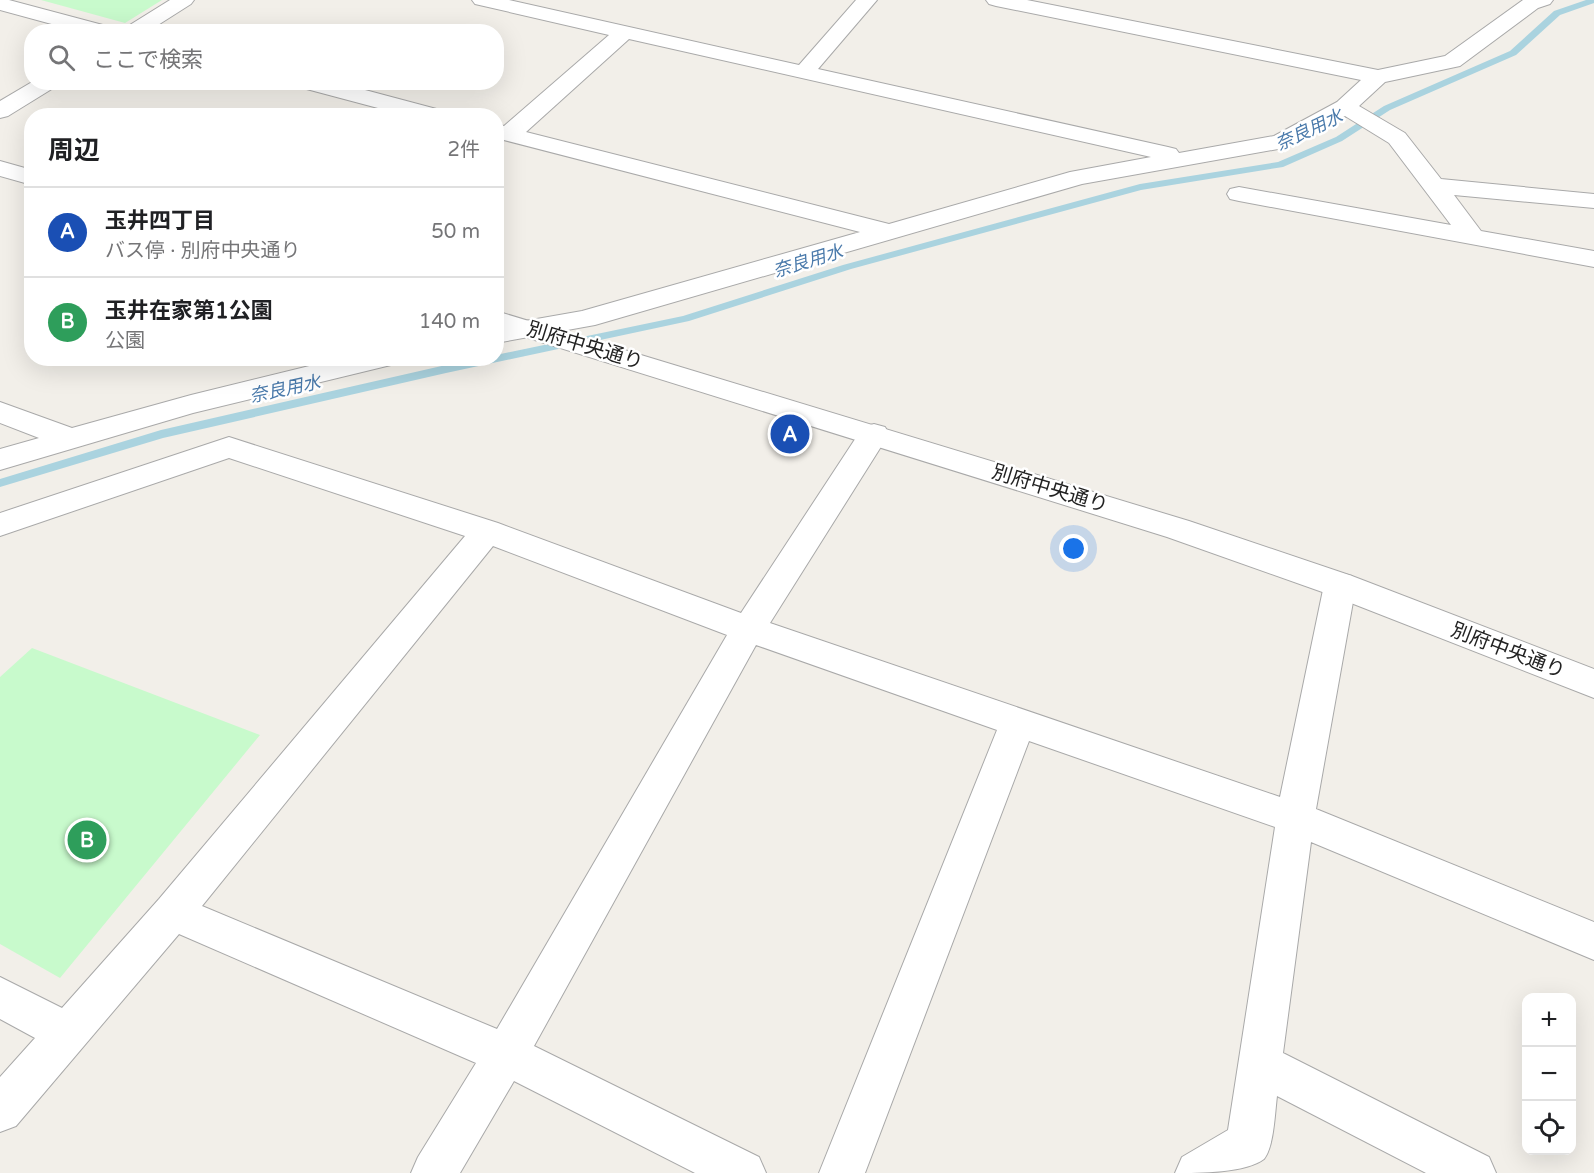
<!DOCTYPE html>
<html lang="ja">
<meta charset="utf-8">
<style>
:root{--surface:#fff;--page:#f6f6f6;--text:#202124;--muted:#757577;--line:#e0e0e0;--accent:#d40000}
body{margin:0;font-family:"Varela Round","Noto Sans JP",sans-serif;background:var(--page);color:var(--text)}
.controls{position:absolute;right:18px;bottom:18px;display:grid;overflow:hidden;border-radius:12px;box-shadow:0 6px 24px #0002}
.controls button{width:54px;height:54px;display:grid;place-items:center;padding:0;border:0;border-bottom:2px solid var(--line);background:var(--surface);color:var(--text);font:30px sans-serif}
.you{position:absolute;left:1074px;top:549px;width:21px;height:21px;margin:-15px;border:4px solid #fff;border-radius:50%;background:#1a73e8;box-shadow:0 0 0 9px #1a73e833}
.badge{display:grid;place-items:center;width:39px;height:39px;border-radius:50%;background:var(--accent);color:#fff;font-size:20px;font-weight:700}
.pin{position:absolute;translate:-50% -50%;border:3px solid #fff;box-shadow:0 2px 6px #0006}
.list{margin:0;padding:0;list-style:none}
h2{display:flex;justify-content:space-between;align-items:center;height:78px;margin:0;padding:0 24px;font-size:26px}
h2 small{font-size:20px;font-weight:400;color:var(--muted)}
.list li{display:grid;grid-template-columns:39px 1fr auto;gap:18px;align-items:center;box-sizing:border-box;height:90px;padding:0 24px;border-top:2px solid var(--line)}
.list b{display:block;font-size:22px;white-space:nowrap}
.list p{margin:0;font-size:20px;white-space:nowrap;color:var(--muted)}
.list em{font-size:20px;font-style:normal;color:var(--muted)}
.icon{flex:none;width:33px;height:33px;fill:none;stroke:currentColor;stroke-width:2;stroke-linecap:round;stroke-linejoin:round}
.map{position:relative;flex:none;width:1594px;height:1173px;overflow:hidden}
.search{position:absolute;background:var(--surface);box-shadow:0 6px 24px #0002;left:24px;top:24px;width:480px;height:66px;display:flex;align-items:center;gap:15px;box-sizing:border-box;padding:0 21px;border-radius:24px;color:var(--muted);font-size:22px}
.panel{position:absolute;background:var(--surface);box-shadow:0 6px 24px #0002;left:24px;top:108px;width:480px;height:258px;border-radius:24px}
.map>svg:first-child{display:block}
</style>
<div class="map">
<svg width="1594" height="1173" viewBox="0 0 1594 1173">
<rect width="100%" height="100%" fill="#f2efe9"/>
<path fill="#c8facc" d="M41 0H162L125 23Z
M32 648 260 735 60 978 0 944V677Z"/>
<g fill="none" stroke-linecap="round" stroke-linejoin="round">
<path fill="#aad3df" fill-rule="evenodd" d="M1586 0H1594V3L1560 15 1516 55 1390 110 1342 141 1283 167 1141 190 851 269 689 321 446 373 163 438 0 487V479L161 430 446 365 479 358H496V355L683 316 843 265 1140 184 1278 162 1336 137 1384 106 1510 51 1554 11Z"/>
<g stroke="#a9a9a9" stroke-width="2">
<path id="minor" d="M0 0H9L114 28 117 32H81L0 10Z
M472 0H509L799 65 856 0H877L818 69 1168 147 1176 149 1179 153 1274 136 1337 102 1361 80 996 6 989 4 986 0H1027L1378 70 1445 56 1523 0H1553L1550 4 1538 8 1460 66 1385 82 1359 106 1405 133 1441 179 1594 194V208L1454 195 1481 231 1594 251V267L1239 201 1230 199 1227 194 1230 189 1239 187 1451 225 1389 143 1345 116 1289 147 1082 184 595 325 496 343V326L582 311 860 232 496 138V124L504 126 609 35 475 4ZM629 39 1151 157 1070 172 889 224 526 132Z
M296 82H335L444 111 447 116H408L299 87Z
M342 358H399L395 364 193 413 0 470V449L39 438 0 423V402L72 428 191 395Z
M874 424 885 427 889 434 770 623 1280 797 1324 585 1328 576 1340 573 1352 576 1356 585 1316 809 1594 922V960L1311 842 1283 1053 1489 1157 1496 1173H1426L1277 1096C1275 1111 1274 1147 1264 1159 1246 1173 1200 1173 1175 1173L1182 1157 1228 1130 1275 827 1029 741 865 1173H819L997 730 756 645 534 1046 759 1157 766 1173H695L514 1081 460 1173H411L418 1157 476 1063 179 934 16 1126 0 1132V1077L35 1038 0 1019V977L62 1008 159 899 465 536 229 458 0 536V513L229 437 498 523 741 613 863 427ZM493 546 727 635 497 1029 202 906Z"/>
</g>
<g stroke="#a9a9a9" stroke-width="2">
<path id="tertiary" d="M170 0H194L191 4 147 32H122L125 28Z
M32 82H58L55 87 8 116 0 118V101Z
M0 161 32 170V185L0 176Z
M496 311 1189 521 1352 576 1594 669V698L1328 594 1167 537 496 328Z"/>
</g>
<use href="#minor" fill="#fff" fill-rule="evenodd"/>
<use href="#tertiary" fill="#fff" fill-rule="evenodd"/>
</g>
<g text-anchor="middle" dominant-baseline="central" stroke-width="5" stroke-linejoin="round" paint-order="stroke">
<g font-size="18" font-style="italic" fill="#4a7aab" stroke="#fff">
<text transform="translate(1309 130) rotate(-25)">奈良用水</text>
<text transform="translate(808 261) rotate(-17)">奈良用水</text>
<text transform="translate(285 389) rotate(-12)">奈良用水</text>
</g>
<g font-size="20" fill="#222" stroke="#fff">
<text transform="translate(585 346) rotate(17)">別府中央通り</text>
<text transform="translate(1050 489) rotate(17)">別府中央通り</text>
<text transform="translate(1508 651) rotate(21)">別府中央通り</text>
</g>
</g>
</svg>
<div class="controls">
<button>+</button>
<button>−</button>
<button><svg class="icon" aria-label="locate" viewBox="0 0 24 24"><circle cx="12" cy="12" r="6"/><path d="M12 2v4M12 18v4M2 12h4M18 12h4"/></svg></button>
</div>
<div class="you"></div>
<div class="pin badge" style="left:790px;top:434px;background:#1a4fb4">A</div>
<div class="pin badge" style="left:87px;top:840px;background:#2e9e5b">B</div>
<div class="search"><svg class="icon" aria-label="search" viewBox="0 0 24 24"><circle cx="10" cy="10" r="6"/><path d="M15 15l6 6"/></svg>ここで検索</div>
<section class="panel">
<h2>周辺<small>2件</small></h2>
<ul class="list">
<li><span class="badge" style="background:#1a4fb4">A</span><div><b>玉井四丁目</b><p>バス停 · 別府中央通り</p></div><em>50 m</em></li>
<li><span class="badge" style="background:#2e9e5b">B</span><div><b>玉井在家第1公園</b><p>公園</p></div><em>140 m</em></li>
</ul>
</section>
</div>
